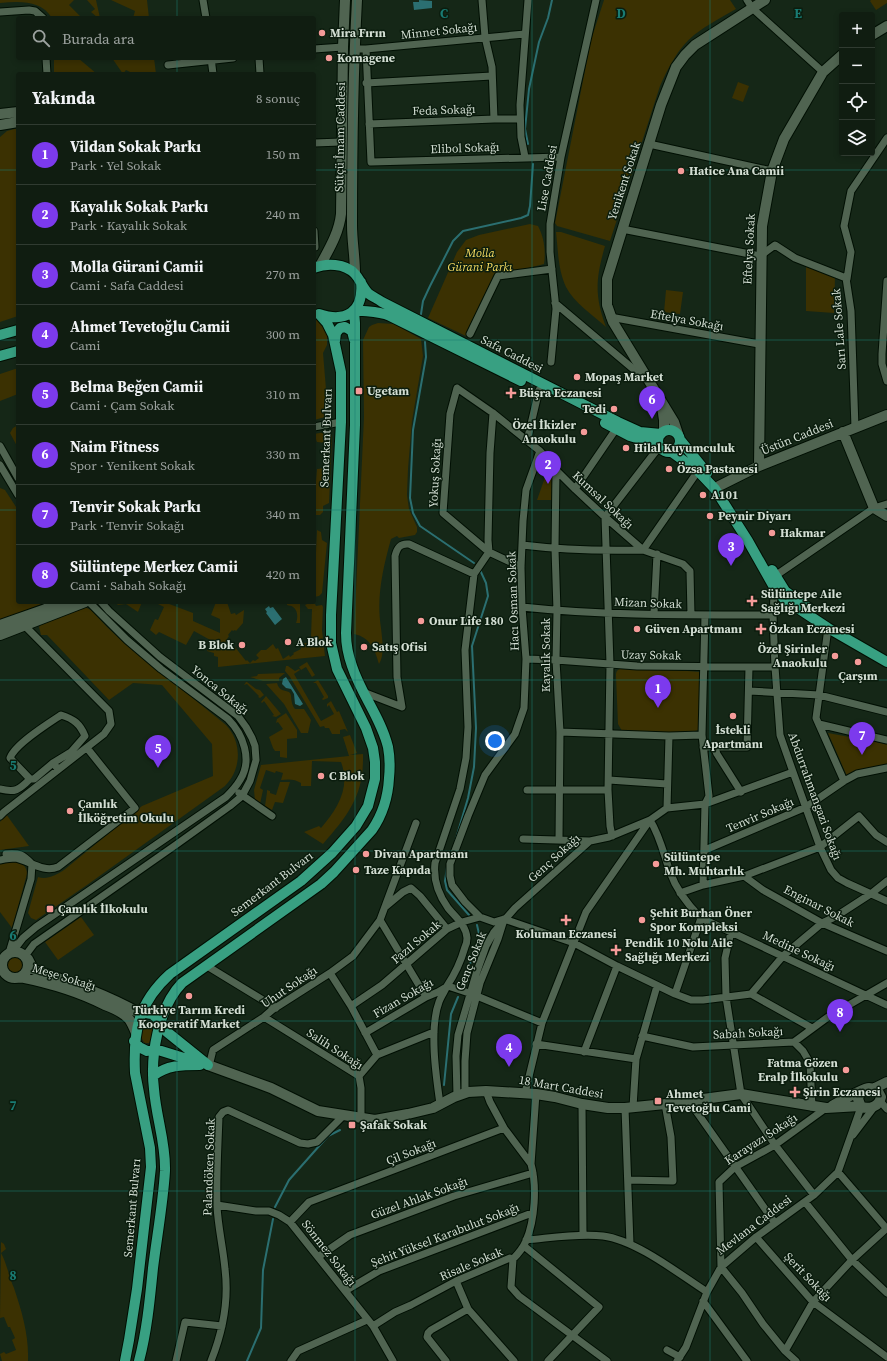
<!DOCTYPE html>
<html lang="tr">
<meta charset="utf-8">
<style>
:root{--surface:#101d11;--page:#19261a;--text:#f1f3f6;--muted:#9ca29f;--line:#303b31;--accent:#7c3aed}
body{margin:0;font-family:"Source Serif 4",serif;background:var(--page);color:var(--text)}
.controls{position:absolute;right:12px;top:12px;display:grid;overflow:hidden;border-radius:4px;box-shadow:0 2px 6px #0003}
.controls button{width:36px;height:36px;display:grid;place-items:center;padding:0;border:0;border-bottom:1px solid var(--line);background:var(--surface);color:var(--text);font:20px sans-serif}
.you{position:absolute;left:495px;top:741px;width:14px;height:14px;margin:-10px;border:3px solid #fff;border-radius:50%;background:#1a73e8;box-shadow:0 0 0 6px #1a73e833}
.badge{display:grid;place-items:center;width:26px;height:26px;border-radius:50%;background:var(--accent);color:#fff;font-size:13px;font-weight:700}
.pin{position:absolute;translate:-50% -33px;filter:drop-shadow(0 1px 2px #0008)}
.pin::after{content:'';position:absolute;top:21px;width:14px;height:12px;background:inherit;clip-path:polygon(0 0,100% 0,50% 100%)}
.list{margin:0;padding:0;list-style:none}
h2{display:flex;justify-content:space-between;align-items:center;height:52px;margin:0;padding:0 16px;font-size:17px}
h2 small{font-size:13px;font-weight:400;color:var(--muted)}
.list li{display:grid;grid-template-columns:26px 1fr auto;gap:12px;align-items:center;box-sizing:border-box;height:60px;padding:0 16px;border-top:1px solid var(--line)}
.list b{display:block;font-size:15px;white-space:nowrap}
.list p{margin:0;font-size:13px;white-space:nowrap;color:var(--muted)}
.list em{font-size:13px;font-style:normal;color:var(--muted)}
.icon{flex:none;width:22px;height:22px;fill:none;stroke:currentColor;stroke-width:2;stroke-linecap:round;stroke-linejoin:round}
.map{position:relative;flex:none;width:887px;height:1361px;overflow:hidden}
.search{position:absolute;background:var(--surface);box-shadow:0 2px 6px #0003;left:16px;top:16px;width:300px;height:44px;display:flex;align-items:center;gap:10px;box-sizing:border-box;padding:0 14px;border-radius:4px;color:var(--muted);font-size:15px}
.panel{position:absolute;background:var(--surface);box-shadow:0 2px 6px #0003;left:16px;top:72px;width:300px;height:532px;border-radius:4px}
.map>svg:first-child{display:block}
</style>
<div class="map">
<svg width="887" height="1361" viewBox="0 0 887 1361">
<rect width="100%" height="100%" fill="#152717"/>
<path fill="#3b3102" d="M0 0H74L69 5 82 18H52C41 0 20 1 0 3Z
M87 0H96L100 18H98L91 12 95 9Z
M111 0H147L149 18H133L135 11Z
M604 0H730L736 9C722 17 707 25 694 35 678 48 668 68 660 86L610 241 557 226 555 223 591 40Z
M871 0H887V3L876 10 870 1Z
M54 58H78L97 74H54Z
M112 58H154L156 74H134L126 70 123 74Z
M738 82 749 86 743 102 732 98Z
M18 128V316L0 322V137L7 131Z
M530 224 538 226C544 237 546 251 544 264L505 274 485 296 466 336 428 318 457 252 466 240 479 235Z
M556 232H561L605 246C596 278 594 295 606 327 593 315 574 303 566 287 558 270 558 250 556 232Z
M806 264 835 277 834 313 806 311Z
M666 290 683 292 680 314 664 312Z
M314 314 317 316 321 322 327 335V345L323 353 327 401 331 412 329 416 314 420Z
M378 323 394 324 421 339 423 356 412 421 408 469 407 495 409 509 417 527V532L415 535 399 538 397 536 391 539C383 568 376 597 381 628 382 638 385 655 379 664 375 650 370 637 354 634L364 417 363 340 369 327 372 325Z
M18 368V394L0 401V374Z
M18 425V448L10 433 13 428Z
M325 432 332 435V437L329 503 323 506V512L320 515H314C314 499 316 484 317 469L327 468 328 443 317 442 314 434Z
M549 466 553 467V500H537Z
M0 488 5 490 18 510V602H47L0 620Z
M317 530 321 532 322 540 327 543 322 593 319 596 314 597Z
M115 602H142L138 612 126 604 118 605Z
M154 602H164L193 613V621L220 633V619L211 615 216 602H227L231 614 235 613 236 615 244 610 243 623 236 631 235 630 233 631 232 630 228 635 229 636 227 639 229 641V643L233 648 235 647 246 661 247 660 250 663 253 660 255 661 259 658 256 655 261 650H266L273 644 276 649 278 648 283 659 289 655 290 657 294 654 293 653 301 649 300 646 305 643H307L308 642V639L311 637 312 609H308L305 605 309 603 315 604 316 606 322 605 323 607 322 630 325 656 218 667V657L214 656V653L207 651 212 641 194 631 186 645 159 632 156 635 150 630 155 619 158 620 164 607Z
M287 602 300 603V623H296C298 618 298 610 293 607 291 605 289 606 287 605Z
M85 607 91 610 107 627 122 641 226 725C242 742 242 769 225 786L87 885 36 920 31 918 28 913 38 877C47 880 56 875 64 870L142 806 213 776 212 744 162 685 133 683 109 700 47 635H41L39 627 42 623Z
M307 662 315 675 312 677 306 667 301 670 299 667Z
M286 666H288L295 671 299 669 300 670 294 674 321 721 334 714 329 705 327 707V704L331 701 337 712 339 711 348 732 345 729 340 730V734H332L329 728H325L324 726 320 727 290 677 285 671Z
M622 668H650L700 672 701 673 699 730 686 733 626 732 622 731 618 724 616 676C616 671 617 670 622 668Z
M285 673 279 678V681H263L250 677 257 676 258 674Z
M318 680 328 696V698L323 700 322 699 324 697 316 683H313Z
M246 682H247L256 689 260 690 264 695 260 698 258 697 259 696 247 684 244 685Z
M277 683C280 693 286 689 290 693 292 695 290 703 295 709H304L311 720 308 733H301L284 704 266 684Z
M266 696 281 714 276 717 272 716 274 715 264 701 262 703 261 702Z
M286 713 297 730V738L287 739V758L280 757V751H275L273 748 269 737 283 729 278 722 276 723 277 719Z
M828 733 887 744V765L876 766 847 776Z
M350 735 357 753 350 755 363 754C364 795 349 814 323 844L304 832 319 826 321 828C337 809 351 788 341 762L312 761 311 786H301V783C295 779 289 779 281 780L283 773 276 771 275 773 266 770 260 788 263 790 260 804 255 801 254 790 261 765 349 756 343 737Z
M280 782H290L283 803 275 802 272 810 265 806 267 792V790L270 791V793L276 795Z
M6 814 29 846 0 850V822Z
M15 861C22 863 27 866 27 874L12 928 0 912V864Z
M81 917 94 935 58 960 45 942Z
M6 964a9 9 0 1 1 18 0a9 9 0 1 1-18 0Z
M147 1025 151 1026C154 1031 152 1039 149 1043H145C139 1038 142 1030 147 1025Z
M1 1242 4 1244 6 1249 1 1253C7 1264 9 1277 14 1288 22 1312 29 1335 28 1361H2L0 1354 4 1352 6 1354 16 1350 12 1340 15 1338 10 1327H8L4 1317 0 1318Z"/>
<path fill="#2b6f71" d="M419 0 432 1V8L414 10 413 2H419Z
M269 606 270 608 273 607 282 619 275 625 266 613 267 612 265 609Z
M286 677 303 704 300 706 295 704 294 694 291 689 286 688 282 684 283 679Z"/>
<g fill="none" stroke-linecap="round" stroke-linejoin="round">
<path stroke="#2b6f71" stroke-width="2" d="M528 144 525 129 529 89 539 42 548 18 552 0
M421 314 423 301 430 286 453 241 463 231 521 218 528 215 530 206 533 164
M425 342 426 357 413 430 410 498 413 513 420 526 474 563
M455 842 468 798 474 767 476 728 472 646 488 596 486 583 480 570
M447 867 445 881 447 890 469 915
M462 985 480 938 477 925
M444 1085 451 1014 458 997
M275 1207 289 1180 328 1136 340 1130
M247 1361 261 1328 263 1270 273 1219"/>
<g stroke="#010f03" stroke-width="9">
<path id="street" d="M203 0 206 18
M482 0 485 37 492 67 494 119
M747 0 752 8 823 72
M0 12 29 10 35 11 43 18
M314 49 343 47
M354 49H366L525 34
M366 49 371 162 561 157
M46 58 47 74
M211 58 213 74
M259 58 260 74
M168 65 233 58
M366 83 492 76
M369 124 494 119H520
M314 143 341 142
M649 144 772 171
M525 157 521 137 520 105 528 0
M622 229 760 256 775 245 795 258 846 278 851 311 855 428
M314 231 315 247
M847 279 851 252 844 226 851 191 887 138
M887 281 882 354V364L887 381
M555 303 644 378
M610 317 759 344
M470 334 498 276 552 269
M551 362 556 309 550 252V224L561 157 596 0
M314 427 341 422
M527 441 539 390
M0 446 18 478
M0 465 18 495
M556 470 555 549 557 611 556 660 560 732 559 840
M575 489 616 429
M887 504 874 508 775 576 773 615 775 667 780 735 793 772 820 847 831 870 838 878 847 883 887 901
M522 545C563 550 603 551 643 550L698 471
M521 567 489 552 443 513 450 414 457 388 493 413 540 451 556 470 575 489 605 517 643 550 683 564 690 571 691 615
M474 574 489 552 488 540 490 453 493 413
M522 607C605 616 689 615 773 615
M654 614 657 554
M828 628 816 718 844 781
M526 659 556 660 637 666 775 667
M749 691 819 695 887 712
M363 692 402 707 397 677 395 556C397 548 400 543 409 544L474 574 465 650 468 727 466 758 460 789 435 863C433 880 438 894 448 908 456 918 466 925 467 938 467 941 466 945 465 947 461 961 455 974 447 986 445 991 441 996 439 1002 429 1029 436 1076 440 1104
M819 724 887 740
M560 732 669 736 702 735
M703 747H747L749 667
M714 747 717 754 741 792
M53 763 34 779H30L10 758C15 744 49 723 61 715 74 719 80 724 85 736L71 752 53 763 58 769
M609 780 667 784
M0 789C15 793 19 790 30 779
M527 790H608
M239 793 272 816
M667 808 705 804 793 772
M0 816 4 812 104 734 111 724 109 711 25 626
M650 820C660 836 664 855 670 872 676 889 688 905 701 918L675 994
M416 823 380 920 426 997
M612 836 610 826 608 790 610 664 605 517 659 447
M523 839 590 841
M705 850 806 807 844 781 857 774 887 768
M6 854C20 853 22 854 32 864L31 879 9 953
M0 860C5 859 11 858 16 858 30 861 43 873 58 867L135 808 87 748
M744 876 763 890 822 923 887 951
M703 885 705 804 709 796 702 735 705 615
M680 893 703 885 744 876 820 847 859 816 876 835 887 842
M385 907 403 892 411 888 420 896 447 929
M480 917 465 902 452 885 450 876V864L468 816 485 775 515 734 524 708 526 659 522 607 521 567 523 521 526 490 540 451
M701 918 887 1005
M504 919 574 943 617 966 675 994 691 1000H703L751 994 783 956 822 923 835 917 872 893 887 881
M731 932 725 958 726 997 741 1094 775 1145 814 1195
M13 951 23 938 36 927 226 797C231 792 236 787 240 780 253 760 243 734 228 719L161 669 127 640 89 602
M25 956 34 944 177 844 230 806 242 796 250 781 256 760 255 746 252 738 246 727 238 716 160 657 109 611 101 602
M207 966 276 1008
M330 973 351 1006 377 1055
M751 994 812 1028
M351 1006 382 985 447 929 462 922 480 917 494 922 504 919
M264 1017 359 1076 361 1088V1117
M365 1033 426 997 438 992 448 986 472 994 542 1023
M642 1036 693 1047 794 1042 828 1017 887 983
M794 1042 803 1051 810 1063 812 1107
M536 1044 636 1059
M584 1052 617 966
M209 1066 213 1050 264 1017 272 1010 330 973 353 956 380 920
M359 1076 377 1055 434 1032
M486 1091 490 1102 504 1128
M465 1093V1061L467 1033 480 983 498 939 503 923
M525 1093 542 1023 586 912 650 820
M457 1096 456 1056 458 1035 476 974 486 946 494 932 515 908 590 841 609 837 650 820 667 808 669 736
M689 1101 775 1223
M880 1101 887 1109
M582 1104 583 1235
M633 1107 636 1059 657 986
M625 1108 630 1244
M853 1135 875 1106
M838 1172 887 1229
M628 1180 673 1181 671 1137 665 1104
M805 1202 852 1260 887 1293
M217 1205 256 1211H269L279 1215 290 1222 373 1326 393 1361
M290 1222 309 1202 504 1128 531 1164
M756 1237 813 1302 887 1357
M526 1240C550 1238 579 1233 603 1236 636 1240 679 1274 707 1292
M524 1246 599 1307 548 1361
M318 1257 350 1235 454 1196 533 1173
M513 1259 511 1287 519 1296 607 1361
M456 1281 468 1309 514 1361
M345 1291 379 1271 532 1213
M703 1301 747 1361
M373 1326 395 1312 411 1305 456 1281 510 1258 513 1259C518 1254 523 1248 526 1241 535 1220 537 1186 531 1164L536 1094
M667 1350 680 1357
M785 1351 813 1302 852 1260 887 1228
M176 1361 185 1322 222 1326
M211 1361C223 1331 229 1301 225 1269 223 1247 218 1227 217 1206 216 1176 218 1147 219 1117L223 1112 228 1110 300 1143 308 1144 317 1142 344 1115
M291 1361 298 1351 367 1320
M446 1361 427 1337 428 1333 431 1330 468 1309
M677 1361 686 1347 707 1292 721 1267 756 1237 814 1195 838 1172 861 1107
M796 1361 785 1351 763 1324 742 1293 721 1267 719 1182 735 1167 775 1145 826 1108"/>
</g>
<g stroke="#010f03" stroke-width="12">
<path id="secondary" d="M872 35 887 26
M0 114 18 112
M0 125 18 122
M320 266C329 249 339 233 341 214L343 47 345 0
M355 273C355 257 352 241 352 225 352 150 353 75 357 0
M662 407 664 420V431
M843 432 874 508 887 516
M678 434 674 422 613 322 607 305V279L661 105 676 67 685 55 695 45 765 0
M759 466 762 226 772 171 784 139 823 72 842 55
M719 486 759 466 887 415
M0 625 43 610 61 602
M0 635 85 602
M2 965a13 13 0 1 1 26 0a13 13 0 1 1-26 0Z
M28 959 33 969 37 971C73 983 107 995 141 1014
M20 977C50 983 78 991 105 1005 113 1008 123 1012 129 1019 132 1023 134 1028 136 1033
M208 1065 271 1088 318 1111 375 1120 408 1114 433 1108 454 1097 468 1092 486 1091 536 1094 555 1097 582 1104 608 1108H625L665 1104 741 1094 826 1108 860 1106
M873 1089 887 1082
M832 1106C839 1102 863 1088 869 1088 875 1088 879 1092 881 1097 879 1107 870 1109 861 1107L858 1099 860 1092"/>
</g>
<g stroke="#010f03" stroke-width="12">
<path id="primary" d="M314 268C326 263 345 263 355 274 360 279 363 289 369 294 373 297 378 299 382 302L618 422 640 432 661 434
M355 310C367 312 379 311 390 316L521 381
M319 314C346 323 364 312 361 282
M0 335 18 330
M335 341 336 333 340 328 345 327 352 331 354 339
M0 356 18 351
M605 423 630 436 659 445
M658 441a11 11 0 1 1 22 0a11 11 0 1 1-22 0Z
M681 441 707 473
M673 453 698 471 715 489 748 541 774 587 784 599 828 628 887 662
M772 570 785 591 810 609
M141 1014 145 1013 152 1014 157 1018 167 1032 208 1065
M134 1041 139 1047 147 1051 155 1049 200 1063
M153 1076C167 1065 182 1065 200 1065
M125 1361 129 1340 137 1289 151 1167 150 1148 135 1073C133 1031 138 1003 170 974L301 881 332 853 356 826 368 806 375 779V762L373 748 366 728 337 669 331 643V615L341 422V372L333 335 327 323 319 314
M139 1361C147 1331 150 1298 153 1268 157 1236 163 1203 165 1171 166 1143 156 1117 154 1089 150 1056 158 1008 182 983L321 884 334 872 372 830C383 814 388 797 389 778 390 768 390 758 388 747 381 718 361 694 352 666 348 655 346 644 346 633L355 425V323L354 312"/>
</g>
<use href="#street" stroke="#506451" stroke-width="7"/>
<use href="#secondary" stroke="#506451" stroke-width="10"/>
<use href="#primary" stroke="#38a082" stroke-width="10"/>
</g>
<path fill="none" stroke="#197b73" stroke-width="1" stroke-opacity="0.55" d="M177 0V18M355 0V1361M532 0V1361M710 0V1361M177 58V74M0 170H18M314 170H887M0 340H18M314 340H887M0 510H18M314 510H887M177 602V1361M0 680H887M0 851H887M0 1021H887M0 1191H887"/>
<g fill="#f59b99" stroke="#0b1d0e" stroke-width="1.5">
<circle cx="322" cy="33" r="4"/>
<circle cx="329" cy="58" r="4"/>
<circle cx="681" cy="171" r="4"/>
<circle cx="577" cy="377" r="4"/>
<rect x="355" y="387" width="8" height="8" rx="2"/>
<path d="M509 387h4v4h4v4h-4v4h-4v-4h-4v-4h4z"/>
<circle cx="614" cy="409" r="4"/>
<circle cx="584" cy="432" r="4"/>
<circle cx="626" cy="448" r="4"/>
<circle cx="669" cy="469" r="4"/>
<circle cx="703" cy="495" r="4"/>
<circle cx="710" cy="516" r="4"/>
<circle cx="772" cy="533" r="4"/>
<path d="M750 595h4v4h4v4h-4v4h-4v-4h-4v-4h4z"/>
<circle cx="421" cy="621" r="4"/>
<circle cx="637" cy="629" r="4"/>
<path d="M759 623h4v4h4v4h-4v4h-4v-4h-4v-4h4z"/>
<circle cx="288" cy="642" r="4"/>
<circle cx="242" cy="645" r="4"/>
<circle cx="364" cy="647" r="4"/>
<circle cx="835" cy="656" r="4"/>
<circle cx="858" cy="662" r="4"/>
<circle cx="733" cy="716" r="4"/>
<circle cx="321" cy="776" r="4"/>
<circle cx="70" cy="811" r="4"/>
<circle cx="366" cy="854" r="4"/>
<circle cx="656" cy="864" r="4"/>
<circle cx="356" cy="870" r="4"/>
<rect x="46" y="905" width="8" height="8" rx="2"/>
<path d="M564 914h4v4h4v4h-4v4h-4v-4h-4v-4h4z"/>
<circle cx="642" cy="920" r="4"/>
<path d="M614 944h4v4h4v4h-4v4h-4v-4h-4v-4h4z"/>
<circle cx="189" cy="996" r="4"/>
<circle cx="846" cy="1070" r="4"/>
<path d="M793 1086h4v4h4v4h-4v4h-4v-4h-4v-4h4z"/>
<rect x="654" y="1097" width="8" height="8" rx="2"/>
<rect x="348" y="1121" width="8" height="8" rx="2"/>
</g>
<g text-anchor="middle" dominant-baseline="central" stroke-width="3" stroke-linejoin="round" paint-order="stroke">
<g font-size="12" fill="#d2ddd2" stroke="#0b1d0e">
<text transform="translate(439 31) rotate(-6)">Minnet Sokağı</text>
<text transform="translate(444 110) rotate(-2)">Feda Sokağı</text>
<text transform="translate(340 137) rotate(-89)">Sütçü İmam Caddesi</text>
<text transform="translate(465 148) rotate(-2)">Elibol Sokağı</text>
<text transform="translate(547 178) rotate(-80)">Lise Caddesi</text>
<text transform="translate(624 181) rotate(-72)">Yenikent Sokak</text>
<text transform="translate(749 249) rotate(-87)">Eftelya Sokak</text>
<text transform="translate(687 320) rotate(10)">Eftelya Sokağı</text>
<text transform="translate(839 329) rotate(-94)">Sarı Lale Sokak</text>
<text transform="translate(512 354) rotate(27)">Safa Caddesi</text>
<text transform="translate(797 437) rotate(-22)">Üstün Caddesi</text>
<text transform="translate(326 438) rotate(-88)">Semerkant Bulvarı</text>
<text transform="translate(435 473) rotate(-87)">Yokuş Sokağı</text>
<text transform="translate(603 500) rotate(43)">Kumsal Sokağı</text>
<text transform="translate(513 601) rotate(-92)">Hacı Osman Sokak</text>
<text transform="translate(648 603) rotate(2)">Mizan Sokak</text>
<text transform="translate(546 655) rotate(-90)">Kayalık Sokak</text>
<text transform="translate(651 655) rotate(1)">Uzay Sokak</text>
<text transform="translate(220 690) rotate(39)">Yonca Sokağı</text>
<text transform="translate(815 796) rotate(70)">Abdurrahmangazi Sokağı</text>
<text transform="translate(760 815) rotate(-23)">Tenvir Sokağı</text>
<text transform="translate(554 858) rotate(-42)">Genç Sokağı</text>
<text transform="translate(272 884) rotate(-37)">Semerkant Bulvarı</text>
<text transform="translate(819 906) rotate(27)">Enginar Sokak</text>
<text transform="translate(416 942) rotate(-40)">Fazıl Sokak</text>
<text transform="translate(799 951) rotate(25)">Medine Sokağı</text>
<text transform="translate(471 961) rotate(-68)">Genç Sokak</text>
<text transform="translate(64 977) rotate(17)">Meşe Sokağı</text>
<text transform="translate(289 987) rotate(-34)">Uhut Sokağı</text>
<text transform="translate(403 998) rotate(-30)">Fizan Sokağı</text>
<text transform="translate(748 1033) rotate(-3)">Sabah Sokağı</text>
<text transform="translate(335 1049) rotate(33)">Salih Sokağı</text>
<text transform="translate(561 1087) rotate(10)">18 Mart Caddesi</text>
<text transform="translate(761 1139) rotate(-33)">Karayazı Sokağı</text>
<text transform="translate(411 1152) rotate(-21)">Çil Sokağı</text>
<text transform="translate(209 1167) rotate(-88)">Palandöken Sokak</text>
<text transform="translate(419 1198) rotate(-20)">Güzel Ahlak Sokağı</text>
<text transform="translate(132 1208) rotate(-85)">Semerkant Bulvarı</text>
<text transform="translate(754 1225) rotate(-37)">Mevlana Caddesi</text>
<text transform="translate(445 1235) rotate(-21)">Şehit Yüksel Karabulut Sokağı</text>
<text transform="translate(329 1253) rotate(52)">Sönmez Sokağı</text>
<text transform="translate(471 1264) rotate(-23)">Risale Sokak</text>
<text transform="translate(808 1277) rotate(46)">Şerit Sokağı</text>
</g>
<g font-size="12" font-weight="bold" fill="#d2ddd2" stroke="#0b1d0e" text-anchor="start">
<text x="330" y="33">Mira Fırın</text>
<text x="337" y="58">Komagene</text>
<text x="689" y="171">Hatice Ana Camii</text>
<text x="585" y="377">Mopaş Market</text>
<text x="367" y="391">Ugetam</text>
<text x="519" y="393">Büşra Eczanesi</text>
<text x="606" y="409" text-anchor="end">Tedi</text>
<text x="576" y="425" text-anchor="end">Özel İkizler<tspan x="576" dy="14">Anaokulu</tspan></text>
<text x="634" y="448">Hilal Kuyumculuk</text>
<text x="677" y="469">Özsa Pastanesi</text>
<text x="711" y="495">A101</text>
<text x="718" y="516">Peynir Diyarı</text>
<text x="780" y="533">Hakmar</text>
<text x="761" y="594">Sülüntepe Aile<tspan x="761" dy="14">Sağlığı Merkezi</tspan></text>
<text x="429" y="621">Onur Life 180</text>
<text x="645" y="629">Güven Apartmanı</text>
<text x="769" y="629">Özkan Eczanesi</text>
<text x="296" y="642">A Blok</text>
<text x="234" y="645" text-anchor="end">B Blok</text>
<text x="372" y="647">Satış Ofisi</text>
<text x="827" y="649" text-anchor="end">Özel Şirinler<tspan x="827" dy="14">Anaokulu</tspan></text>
<text x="858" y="676" text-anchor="middle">Çarşım</text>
<text x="733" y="730" text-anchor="middle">İstekli<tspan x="733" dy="14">Apartmanı</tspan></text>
<text x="329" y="776">C Blok</text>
<text x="78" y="804">Çamlık<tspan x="78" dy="14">İlköğretim Okulu</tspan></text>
<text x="374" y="854">Divan Apartmanı</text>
<text x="664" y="857">Sülüntepe<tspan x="664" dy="14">Mh. Muhtarlık</tspan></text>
<text x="364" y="870">Taze Kapıda</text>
<text x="58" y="909">Çamlık İlkokulu</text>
<text x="650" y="913">Şehit Burhan Öner<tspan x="650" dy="14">Spor Kompleksi</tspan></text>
<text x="566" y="934" text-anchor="middle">Koluman Eczanesi</text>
<text x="625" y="943">Pendik 10 Nolu Aile<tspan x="625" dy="14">Sağlığı Merkezi</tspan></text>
<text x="189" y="1010" text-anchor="middle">Türkiye Tarım Kredi<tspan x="189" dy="14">Kooperatif Market</tspan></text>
<text x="838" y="1063" text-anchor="end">Fatma Gözen<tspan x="838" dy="14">Eralp İlkokulu</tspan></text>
<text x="803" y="1092">Şirin Eczanesi</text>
<text x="666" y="1094">Ahmet<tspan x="666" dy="14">Tevetoğlu Cami</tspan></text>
<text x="360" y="1125">Şafak Sokak</text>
</g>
<g font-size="12" font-style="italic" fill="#f6db61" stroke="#0b1d0e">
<text x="480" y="253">Molla<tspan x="480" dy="14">Gürani Parkı</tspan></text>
</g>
</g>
<g font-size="13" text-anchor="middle" font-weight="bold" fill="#197b73" stroke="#0b1d0e" stroke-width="3" stroke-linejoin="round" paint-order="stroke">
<text x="444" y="18">C</text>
<text x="621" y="18">D</text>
<text x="798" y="18">E</text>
<text x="13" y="770">5</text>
<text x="13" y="940">6</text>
<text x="13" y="1110">7</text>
<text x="13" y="1280">8</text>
</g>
</svg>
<div class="controls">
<button>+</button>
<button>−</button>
<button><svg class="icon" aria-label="locate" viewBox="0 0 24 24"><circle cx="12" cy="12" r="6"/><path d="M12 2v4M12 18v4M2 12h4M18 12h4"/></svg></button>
<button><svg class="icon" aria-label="layers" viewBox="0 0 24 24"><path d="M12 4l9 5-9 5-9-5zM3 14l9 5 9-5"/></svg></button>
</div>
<div class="you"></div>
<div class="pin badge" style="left:658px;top:708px">1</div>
<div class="pin badge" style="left:548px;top:484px">2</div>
<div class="pin badge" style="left:731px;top:566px">3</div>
<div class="pin badge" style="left:509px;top:1067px">4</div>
<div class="pin badge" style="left:158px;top:768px">5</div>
<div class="pin badge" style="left:652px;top:419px">6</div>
<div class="pin badge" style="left:862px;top:755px">7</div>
<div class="pin badge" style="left:840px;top:1032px">8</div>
<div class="search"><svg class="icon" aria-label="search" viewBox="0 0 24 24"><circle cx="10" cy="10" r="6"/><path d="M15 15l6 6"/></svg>Burada ara</div>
<section class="panel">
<h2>Yakında<small>8 sonuç</small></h2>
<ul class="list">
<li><span class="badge">1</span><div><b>Vildan Sokak Parkı</b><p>Park · Yel Sokak</p></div><em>150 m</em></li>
<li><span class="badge">2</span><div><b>Kayalık Sokak Parkı</b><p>Park · Kayalık Sokak</p></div><em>240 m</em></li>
<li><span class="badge">3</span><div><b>Molla Gürani Camii</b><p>Cami · Safa Caddesi</p></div><em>270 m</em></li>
<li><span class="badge">4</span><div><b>Ahmet Tevetoğlu Camii</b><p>Cami</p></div><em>300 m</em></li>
<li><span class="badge">5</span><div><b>Belma Beğen Camii</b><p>Cami · Çam Sokak</p></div><em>310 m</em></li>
<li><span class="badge">6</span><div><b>Naim Fitness</b><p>Spor · Yenikent Sokak</p></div><em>330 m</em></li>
<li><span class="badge">7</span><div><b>Tenvir Sokak Parkı</b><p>Park · Tenvir Sokağı</p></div><em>340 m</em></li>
<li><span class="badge">8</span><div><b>Sülüntepe Merkez Camii</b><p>Cami · Sabah Sokağı</p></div><em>420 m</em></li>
</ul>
</section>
</div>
